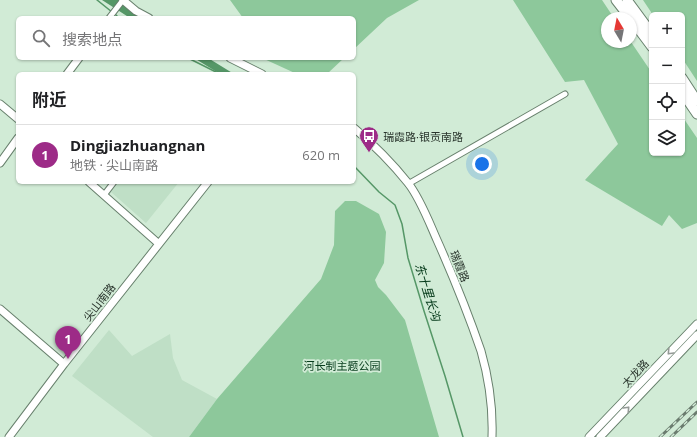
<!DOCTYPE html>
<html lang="zh">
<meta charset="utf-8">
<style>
:root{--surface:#fff;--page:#f6f6f6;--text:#202124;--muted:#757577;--line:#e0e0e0;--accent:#9d2b87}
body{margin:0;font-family:"Open Sans","Noto Sans SC",sans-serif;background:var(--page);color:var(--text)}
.controls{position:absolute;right:12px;top:12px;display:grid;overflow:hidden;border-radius:6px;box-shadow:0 1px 3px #0004}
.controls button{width:36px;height:36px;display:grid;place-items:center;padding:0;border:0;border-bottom:1px solid var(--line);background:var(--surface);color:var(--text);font:20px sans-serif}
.compass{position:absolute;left:601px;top:12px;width:36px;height:36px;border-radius:50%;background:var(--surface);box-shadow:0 1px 3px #0004;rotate:350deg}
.you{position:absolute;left:482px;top:164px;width:14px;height:14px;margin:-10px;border:3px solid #fff;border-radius:50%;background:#1a73e8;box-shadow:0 0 0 6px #1a73e833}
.badge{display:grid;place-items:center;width:26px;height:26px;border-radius:50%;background:var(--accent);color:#fff;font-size:13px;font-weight:700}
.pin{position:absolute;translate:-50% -33px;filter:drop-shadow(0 1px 2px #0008)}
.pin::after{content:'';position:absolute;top:21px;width:14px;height:12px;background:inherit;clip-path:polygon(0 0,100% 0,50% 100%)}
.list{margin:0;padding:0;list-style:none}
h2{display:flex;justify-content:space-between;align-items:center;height:52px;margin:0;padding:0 16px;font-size:17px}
h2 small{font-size:13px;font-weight:400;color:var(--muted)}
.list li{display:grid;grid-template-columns:26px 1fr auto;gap:12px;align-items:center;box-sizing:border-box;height:60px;padding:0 16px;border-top:1px solid var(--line)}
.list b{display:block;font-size:15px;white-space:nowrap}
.list p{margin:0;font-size:13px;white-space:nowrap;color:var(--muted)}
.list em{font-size:13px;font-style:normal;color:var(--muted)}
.icon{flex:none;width:22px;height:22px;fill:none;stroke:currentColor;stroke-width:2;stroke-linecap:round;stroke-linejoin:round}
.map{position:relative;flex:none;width:697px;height:437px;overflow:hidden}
.search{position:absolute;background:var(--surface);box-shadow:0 1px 3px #0004;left:16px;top:16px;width:340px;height:44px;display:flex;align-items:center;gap:10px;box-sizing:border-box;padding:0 14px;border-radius:6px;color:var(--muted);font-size:15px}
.panel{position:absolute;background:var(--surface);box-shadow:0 1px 3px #0004;left:16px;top:72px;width:340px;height:112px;border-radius:6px}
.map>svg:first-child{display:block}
</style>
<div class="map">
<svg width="697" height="437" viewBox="0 0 697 437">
<rect width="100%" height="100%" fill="#d1ebd6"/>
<path fill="#bfdfc6" d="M119 182H179L146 223 111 192Z
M109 330 132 356 170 334 173 358 182 380 217 399 189 437H153L72 376Z"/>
<path fill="#8dc89b" d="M230 0H419L387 18 354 49V18H243Z
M513 0H602L614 18H607V42H631L652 73V153H682V116L697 138V223L682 229 669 215 662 226 585 180 618 144 584 80 565 82Z
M643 0H697V81L682 58V15H653Z
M262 58H344L327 74H297Z
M345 201H356L379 214 386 232 384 263 375 280 378 287 386 295 405 320 439 437H189L217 399 321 279 334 245 335 211Z"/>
<path fill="#559767" d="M102 0H120L147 18H130Z
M194 58H208L234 74H220Z"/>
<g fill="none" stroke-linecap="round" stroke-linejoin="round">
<path stroke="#559767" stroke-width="1.5" d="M97 0 112 12
M115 14 119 18
M188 58 220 74
M354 166 379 192 395 205 402 224 408 258 424 311 445 376 463 437"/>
<g stroke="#68806d" stroke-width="7">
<path id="street" d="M109 18 123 0
M408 184 565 94
M104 195 114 182"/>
</g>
<g stroke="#68806d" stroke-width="9">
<path id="secondary" d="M123 0 136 11 149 18
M230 58 262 74
M67 74 79 58
M0 104 18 119
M354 128C373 144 392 163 408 183 420 198 429 222 437 240 453 276 468 313 481 351 489 379 493 408 492 437
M0 163 18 138
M89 182 159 244
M0 309 64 364
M9 437 64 364 208 182
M589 437 697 324
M600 437 697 335"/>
</g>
<g stroke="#68806d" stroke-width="11">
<path id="highway" d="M616 0 630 18
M627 0 652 34
M631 19 652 47
M682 78 697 101
M682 92 697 114"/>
</g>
<use href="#street" stroke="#fff" stroke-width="5"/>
<use href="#secondary" stroke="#fff" stroke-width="7"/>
<use href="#highway" stroke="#fff" stroke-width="9"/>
<g stroke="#6b7c6f" stroke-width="3">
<path id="rail" d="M660 437 697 402
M671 437 697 412"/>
</g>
<use href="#rail" stroke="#d1ebd6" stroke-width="1.5" stroke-dasharray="4.5" stroke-linecap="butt"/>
</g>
<defs><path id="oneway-chevron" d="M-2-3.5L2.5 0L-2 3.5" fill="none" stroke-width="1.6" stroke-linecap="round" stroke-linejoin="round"/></defs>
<g stroke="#949a96">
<use href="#oneway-chevron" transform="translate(670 352) rotate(133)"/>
<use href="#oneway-chevron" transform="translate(627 409) rotate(-47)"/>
</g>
<defs>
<g id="bus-pin" transform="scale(1)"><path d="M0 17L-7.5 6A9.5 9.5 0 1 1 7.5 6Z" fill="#9d2b87" stroke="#d1ebd6"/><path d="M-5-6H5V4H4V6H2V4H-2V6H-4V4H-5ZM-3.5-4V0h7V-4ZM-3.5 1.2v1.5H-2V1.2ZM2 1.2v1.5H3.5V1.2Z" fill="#fff"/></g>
</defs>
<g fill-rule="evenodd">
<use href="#bus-pin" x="369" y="136"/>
</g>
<g text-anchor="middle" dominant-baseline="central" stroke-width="3.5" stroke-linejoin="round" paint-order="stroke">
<g font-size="11" fill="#29342c" stroke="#d1ebd6" text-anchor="start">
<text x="383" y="136">瑞霞路·银贡南路</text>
</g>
<g font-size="11" fill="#29342c" stroke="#d1ebd6">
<text transform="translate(460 266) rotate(68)">瑞霞路</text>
<text transform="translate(99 302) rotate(-52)">尖山南路</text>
<text transform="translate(635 373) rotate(-47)">太龙路</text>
</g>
<g font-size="11" fill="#083d1d" stroke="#d1ebd6">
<text x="342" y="365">河长制主题公园</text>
</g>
<g font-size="12" font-style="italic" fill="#003616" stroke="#d1ebd6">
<text transform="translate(428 292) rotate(73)">东十里长沟</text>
</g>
</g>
</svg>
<div class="controls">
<button>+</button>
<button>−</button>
<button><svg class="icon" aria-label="locate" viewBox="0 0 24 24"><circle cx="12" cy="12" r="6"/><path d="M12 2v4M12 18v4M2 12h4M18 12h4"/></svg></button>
<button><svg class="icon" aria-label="layers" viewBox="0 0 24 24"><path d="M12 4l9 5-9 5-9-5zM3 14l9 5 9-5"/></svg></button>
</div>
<svg class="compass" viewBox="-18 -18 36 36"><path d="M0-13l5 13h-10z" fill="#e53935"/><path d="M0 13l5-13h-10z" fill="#757577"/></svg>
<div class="you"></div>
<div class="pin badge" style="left:68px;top:359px">1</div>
<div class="search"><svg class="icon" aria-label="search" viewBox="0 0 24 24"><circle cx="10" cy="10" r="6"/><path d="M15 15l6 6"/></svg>搜索地点</div>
<section class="panel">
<h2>附近<small></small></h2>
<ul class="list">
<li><span class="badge">1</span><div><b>Dingjiazhuangnan</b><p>地铁 · 尖山南路</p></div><em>620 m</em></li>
</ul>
</section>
</div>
